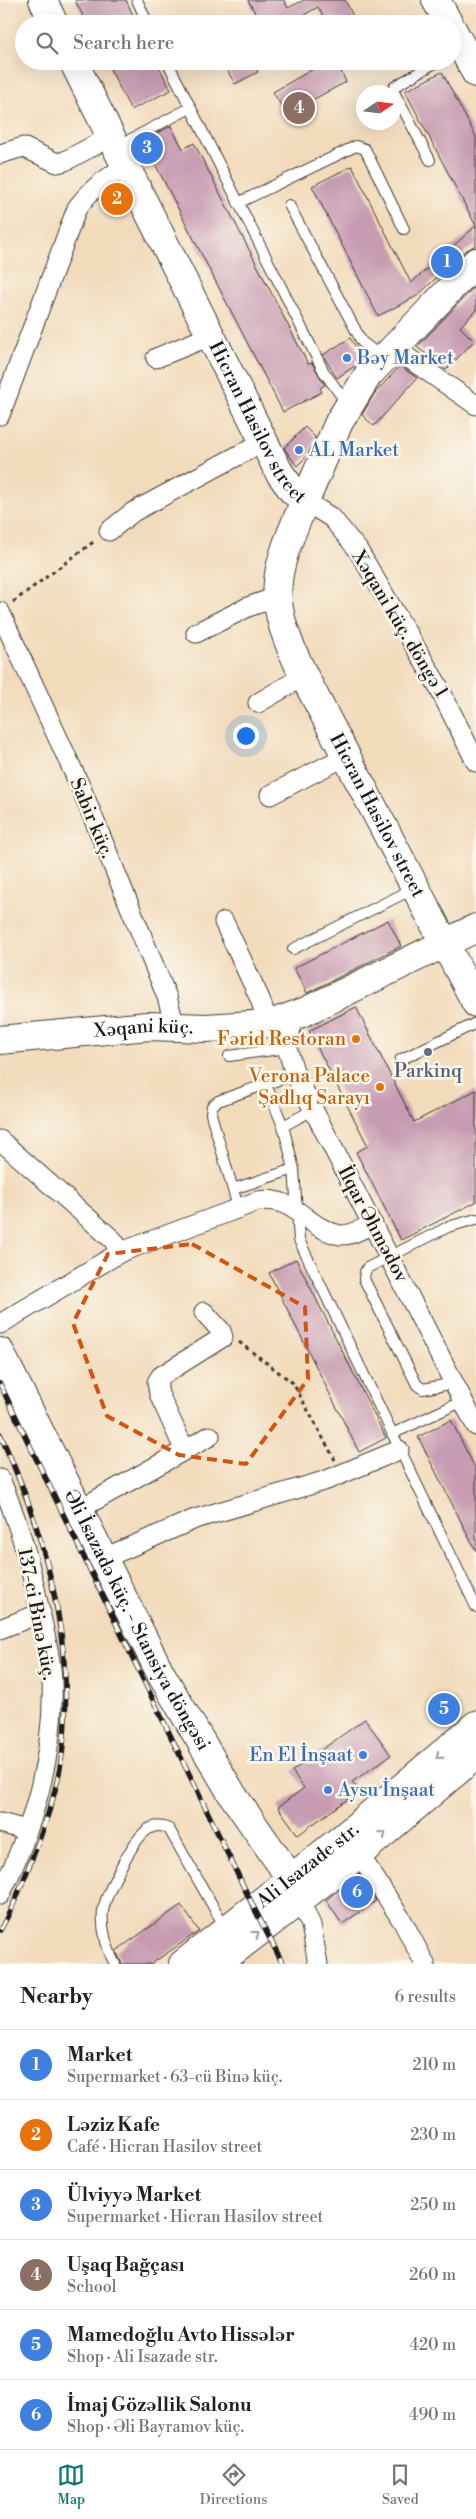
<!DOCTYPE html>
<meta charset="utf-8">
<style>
:root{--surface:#fff;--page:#f2f2f2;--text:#222;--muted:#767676;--line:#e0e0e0;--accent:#0f766e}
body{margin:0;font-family:"Libre Bodoni",serif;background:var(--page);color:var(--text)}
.compass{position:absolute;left:356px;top:85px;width:45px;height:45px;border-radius:50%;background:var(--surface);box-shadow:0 5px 20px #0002;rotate:77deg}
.you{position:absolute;left:245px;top:735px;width:18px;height:18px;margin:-12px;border:4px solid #fff;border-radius:50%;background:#1a73e8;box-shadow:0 0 0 8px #1a73e833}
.badge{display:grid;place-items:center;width:32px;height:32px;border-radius:50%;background:var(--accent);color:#fff;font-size:16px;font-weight:700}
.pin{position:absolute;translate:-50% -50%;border:2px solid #fff;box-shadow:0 1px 5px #0006}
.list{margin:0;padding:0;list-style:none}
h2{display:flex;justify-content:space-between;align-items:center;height:65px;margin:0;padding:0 20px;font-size:21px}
h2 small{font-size:16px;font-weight:400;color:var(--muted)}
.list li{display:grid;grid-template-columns:32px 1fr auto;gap:15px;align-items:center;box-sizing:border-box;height:70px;padding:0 20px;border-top:1px solid var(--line)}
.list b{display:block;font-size:19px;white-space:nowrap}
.list p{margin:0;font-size:16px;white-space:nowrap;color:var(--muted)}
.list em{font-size:16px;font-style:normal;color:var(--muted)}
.icon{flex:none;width:28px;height:28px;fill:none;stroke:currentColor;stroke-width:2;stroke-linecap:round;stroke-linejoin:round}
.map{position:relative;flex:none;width:476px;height:1964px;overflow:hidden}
.search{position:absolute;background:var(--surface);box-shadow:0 5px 20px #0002;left:15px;right:15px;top:15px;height:55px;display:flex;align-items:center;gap:12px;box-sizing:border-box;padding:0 18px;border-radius:28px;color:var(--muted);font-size:19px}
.sheet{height:485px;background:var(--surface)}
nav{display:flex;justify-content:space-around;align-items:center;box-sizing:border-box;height:70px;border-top:1px solid var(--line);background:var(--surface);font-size:14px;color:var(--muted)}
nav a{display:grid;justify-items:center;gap:2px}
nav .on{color:var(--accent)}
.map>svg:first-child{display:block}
</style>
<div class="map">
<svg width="476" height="1964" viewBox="0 0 476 1964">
<rect width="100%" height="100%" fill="#fbf7ec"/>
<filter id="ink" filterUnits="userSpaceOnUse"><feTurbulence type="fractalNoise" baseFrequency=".02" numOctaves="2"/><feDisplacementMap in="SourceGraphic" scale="10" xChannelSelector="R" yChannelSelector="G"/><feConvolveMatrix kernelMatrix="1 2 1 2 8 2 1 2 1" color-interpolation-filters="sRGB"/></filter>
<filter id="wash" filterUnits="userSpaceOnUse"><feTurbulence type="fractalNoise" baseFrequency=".0096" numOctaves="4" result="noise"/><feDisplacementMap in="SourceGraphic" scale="20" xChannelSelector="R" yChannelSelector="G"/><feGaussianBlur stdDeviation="1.12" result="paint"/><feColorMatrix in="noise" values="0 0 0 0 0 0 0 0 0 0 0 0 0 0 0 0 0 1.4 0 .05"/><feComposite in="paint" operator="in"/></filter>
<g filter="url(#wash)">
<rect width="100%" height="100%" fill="#f2dbbb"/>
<g id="blocks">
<path fill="#c79bb1" d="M75 0H126L137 24H87Z
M248 0H284L288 8 304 0H345L357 24H327L318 7 297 19 299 24H261Z
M106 61H156L171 90 131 110Z
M222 61H252L258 72 235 84Z
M327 61H336L346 82 286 114 273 92Z
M442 72 476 137V245L465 251 417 296 378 316 312 186 352 166 411 283 476 226 405 91Z
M171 126 183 149 194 143 308 364 312 363 325 385 320 388 322 392 283 412 152 158 143 164 139 157 138 143Z
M476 285V310L460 327 474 341 446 370 417 347Z
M350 338 363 358 355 366 337 378 323 355Z
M400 366 417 378 374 426 362 415 374 394Z
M305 427 315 437 308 455 297 466 284 448Z
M388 920 401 946 307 993 294 968Z
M356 1007 414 1122 476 1090V1202L401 1240 356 1152 368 1146 309 1031Z
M296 1259 386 1438 359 1452 269 1273Z
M451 1420 476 1470V1551L418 1437Z
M365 1719 391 1755 352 1782 359 1791 298 1835 278 1807 304 1788 292 1771Z
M359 1874 376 1901 342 1924 326 1900Z
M181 1905 199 1931 151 1964H122L116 1951Z"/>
</g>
</g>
<g filter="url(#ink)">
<use href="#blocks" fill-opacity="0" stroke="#3c3934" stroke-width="1"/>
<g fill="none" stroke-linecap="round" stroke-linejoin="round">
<g stroke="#3c3934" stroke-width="12">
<path id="lane" d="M137 0 148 24
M167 61 324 372 348 405
M118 146 190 108
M430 160 394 92V87L438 61
M238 203 356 146 365 149 404 229
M289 205 362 342 383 358
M293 949 415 888
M229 1056 287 1048
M400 1060 476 1023
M266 1085 283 1126 294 1169 299 1240 476 1607
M283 1126 313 1110
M233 1189 294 1169
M238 1207 211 1114 212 1106 218 1101 295 1074
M455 1383 423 1389 417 1385 364 1279 365 1272 367 1268 448 1227 476 1219
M392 1434 463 1401
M115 1964C107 1949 101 1928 103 1911 106 1893 132 1841 147 1830 155 1825 161 1825 169 1829L226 1929"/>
</g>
<g stroke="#3c3934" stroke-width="21">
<path id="street" d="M0 154 23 147 57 163 65 161 110 137
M394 348 476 405
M156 358 210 336
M0 415 77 208C91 189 105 179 125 167
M305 501 332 518 358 550 437 684 476 762
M109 531 133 512 263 442
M0 612 81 788 167 997 175 1027
M196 633 248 607 276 597
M258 703 304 676
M270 795 346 756
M224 922 260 999 268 1023
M293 1017 287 1048 295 1074 476 1426
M0 1140 113 1240 121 1252
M0 1324 121 1252 258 1201C295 1195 307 1229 340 1235 351 1236 364 1228 373 1224
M184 1449 159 1394 157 1382 161 1376 223 1337 221 1331 204 1312
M0 1479C19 1522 31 1566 40 1612 45 1634 51 1657 52 1680 55 1752 33 1830 0 1895
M78 1510 210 1436
M102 1559 195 1519 327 1480 399 1450
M0 1629 41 1613
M0 1823 26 1830
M359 1854 403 1922 425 1964
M300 1901 311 1925 318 1964"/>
</g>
<g stroke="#3c3934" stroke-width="30">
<g id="secondary">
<path d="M43 0 54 24"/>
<path d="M436 0 449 24"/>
<path d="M452 29 476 73"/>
<path id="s1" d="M73 61 279 472 293 491 305 501C271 578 266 599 304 676L476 1003"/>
<path d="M305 501 339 422 368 375 476 262"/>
<path id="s2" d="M0 1040 148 1026 206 1028 253 1025 276 1022 304 1012 476 928"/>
<path id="s3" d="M0 1352 161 1674 232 1794 291 1879"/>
<path id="s4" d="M183 1964 345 1836 476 1725"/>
<path d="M217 1964 359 1854 476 1755"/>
</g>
</g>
<path stroke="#3c3934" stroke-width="3" stroke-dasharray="4 4" stroke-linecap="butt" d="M13 602 96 540
M239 1342 293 1383 335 1460"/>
<use href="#lane" stroke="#fff" stroke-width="10"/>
<use href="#street" stroke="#fff" stroke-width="19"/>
<use href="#secondary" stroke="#fff" stroke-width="28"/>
<g stroke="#1c1c1c" stroke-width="5.5">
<path id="rail" d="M0 1384 254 1908 283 1964
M0 1434C47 1537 79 1653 60 1768 54 1800 43 1831 31 1861 22 1885 13 1908 0 1930"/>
</g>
<use href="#rail" stroke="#fbf7ec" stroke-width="4" stroke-dasharray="11" stroke-linecap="butt"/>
</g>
<defs><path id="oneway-chevron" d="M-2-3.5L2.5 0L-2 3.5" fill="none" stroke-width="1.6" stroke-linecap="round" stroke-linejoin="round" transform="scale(1.25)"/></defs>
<g stroke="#999">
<use href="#oneway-chevron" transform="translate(439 1756) rotate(140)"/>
<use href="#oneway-chevron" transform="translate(383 1834) rotate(-40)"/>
<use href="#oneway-chevron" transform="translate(256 1934) rotate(-37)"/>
</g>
</g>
<path fill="none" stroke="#d4530e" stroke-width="4" stroke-dasharray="10 6" stroke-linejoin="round" d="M192 1244 305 1307 308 1379 246 1464 179 1455 107 1416 73 1323 108 1254Z"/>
<g fill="#3f7fe0" stroke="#fbf7ec" stroke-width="2">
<circle cx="347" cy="358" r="5"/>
<circle cx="299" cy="450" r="5"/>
<circle cx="363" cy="1755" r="5"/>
<circle cx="328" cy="1790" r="5"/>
</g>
<g fill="#e8710a" stroke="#fbf7ec" stroke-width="2">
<circle cx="356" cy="1039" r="5"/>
<circle cx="380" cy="1087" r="5"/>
</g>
<circle fill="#5c6f8a" stroke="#fbf7ec" stroke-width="2" cx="428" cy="1052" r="5"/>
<g text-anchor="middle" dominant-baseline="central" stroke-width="5" stroke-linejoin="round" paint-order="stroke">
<g font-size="19" fill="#366cbe" stroke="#fbf7ec" text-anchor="start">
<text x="357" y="358">Bəy Market</text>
<text x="309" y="450">AL Market</text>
<text x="353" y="1755" text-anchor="end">En El İnşaat</text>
<text x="338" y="1790">Aysu İnşaat</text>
</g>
<g font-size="19" fill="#1c1c1c" stroke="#fbf7ec">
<text stroke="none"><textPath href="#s1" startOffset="406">Hicran Hasilov street</textPath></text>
<text transform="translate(400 624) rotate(59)">Xəqani küç. döngə 1</text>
<text stroke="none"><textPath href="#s1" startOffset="841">Hicran Hasilov street</textPath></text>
<text transform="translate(92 818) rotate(67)">Sabir küç.</text>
<text stroke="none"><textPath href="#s2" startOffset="144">Xəqani küç.</textPath></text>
<text transform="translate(373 1224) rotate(62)">İlqar Əhmədov</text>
<text transform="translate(37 1614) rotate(79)">137-ci Binə küç.</text>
<text stroke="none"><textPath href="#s3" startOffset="301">Əli İsazadə küç. - Stansiya döngəsi</textPath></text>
<text stroke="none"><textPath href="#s4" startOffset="159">Ali Isazade str.</textPath></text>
</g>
<g font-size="19" fill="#c56008" stroke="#fbf7ec" text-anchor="end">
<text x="346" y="1039">Fərid Restoran</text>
<text x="370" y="1076">Verona Palace<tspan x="370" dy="22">Şadlıq Sarayı</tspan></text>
</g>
<g font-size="19" fill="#4e5e75" stroke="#fbf7ec">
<text x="428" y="1071">Parkinq</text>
</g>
</g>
</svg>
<svg class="compass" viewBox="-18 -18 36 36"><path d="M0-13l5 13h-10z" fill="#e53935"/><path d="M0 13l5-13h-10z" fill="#767676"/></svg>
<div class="you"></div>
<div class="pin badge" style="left:447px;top:262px;background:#3f7fe0">1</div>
<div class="pin badge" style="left:117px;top:199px;background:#e8710a">2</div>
<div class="pin badge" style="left:147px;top:148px;background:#3f7fe0">3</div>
<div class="pin badge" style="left:299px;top:108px;background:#8d6e63">4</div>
<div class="pin badge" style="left:444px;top:1709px;background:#3f7fe0">5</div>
<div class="pin badge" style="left:357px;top:1892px;background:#3f7fe0">6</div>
<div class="search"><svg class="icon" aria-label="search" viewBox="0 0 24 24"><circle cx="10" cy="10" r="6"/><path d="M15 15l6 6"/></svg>Search here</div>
</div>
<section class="sheet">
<h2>Nearby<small>6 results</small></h2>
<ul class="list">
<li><span class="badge" style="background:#3f7fe0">1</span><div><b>Market</b><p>Supermarket · 63-cü Binə küç.</p></div><em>210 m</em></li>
<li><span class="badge" style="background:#e8710a">2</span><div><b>Ləziz Kafe</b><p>Café · Hicran Hasilov street</p></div><em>230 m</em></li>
<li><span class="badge" style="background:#3f7fe0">3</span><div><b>Ülviyyə Market</b><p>Supermarket · Hicran Hasilov street</p></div><em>250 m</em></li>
<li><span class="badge" style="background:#8d6e63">4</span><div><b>Uşaq Bağçası</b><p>School</p></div><em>260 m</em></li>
<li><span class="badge" style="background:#3f7fe0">5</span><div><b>Mamedoğlu Avto Hissələr</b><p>Shop · Ali Isazade str.</p></div><em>420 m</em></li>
<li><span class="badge" style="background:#3f7fe0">6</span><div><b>İmaj Gözəllik Salonu</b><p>Shop · Əli Bayramov küç.</p></div><em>490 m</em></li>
</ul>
</section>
<nav>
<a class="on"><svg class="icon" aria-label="map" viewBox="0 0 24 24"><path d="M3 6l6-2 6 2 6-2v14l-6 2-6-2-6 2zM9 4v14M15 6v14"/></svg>Map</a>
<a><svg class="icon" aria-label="directions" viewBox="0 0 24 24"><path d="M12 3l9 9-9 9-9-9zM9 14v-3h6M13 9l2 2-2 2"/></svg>Directions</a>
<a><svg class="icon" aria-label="saved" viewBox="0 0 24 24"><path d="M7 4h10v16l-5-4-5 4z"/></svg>Saved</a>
</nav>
